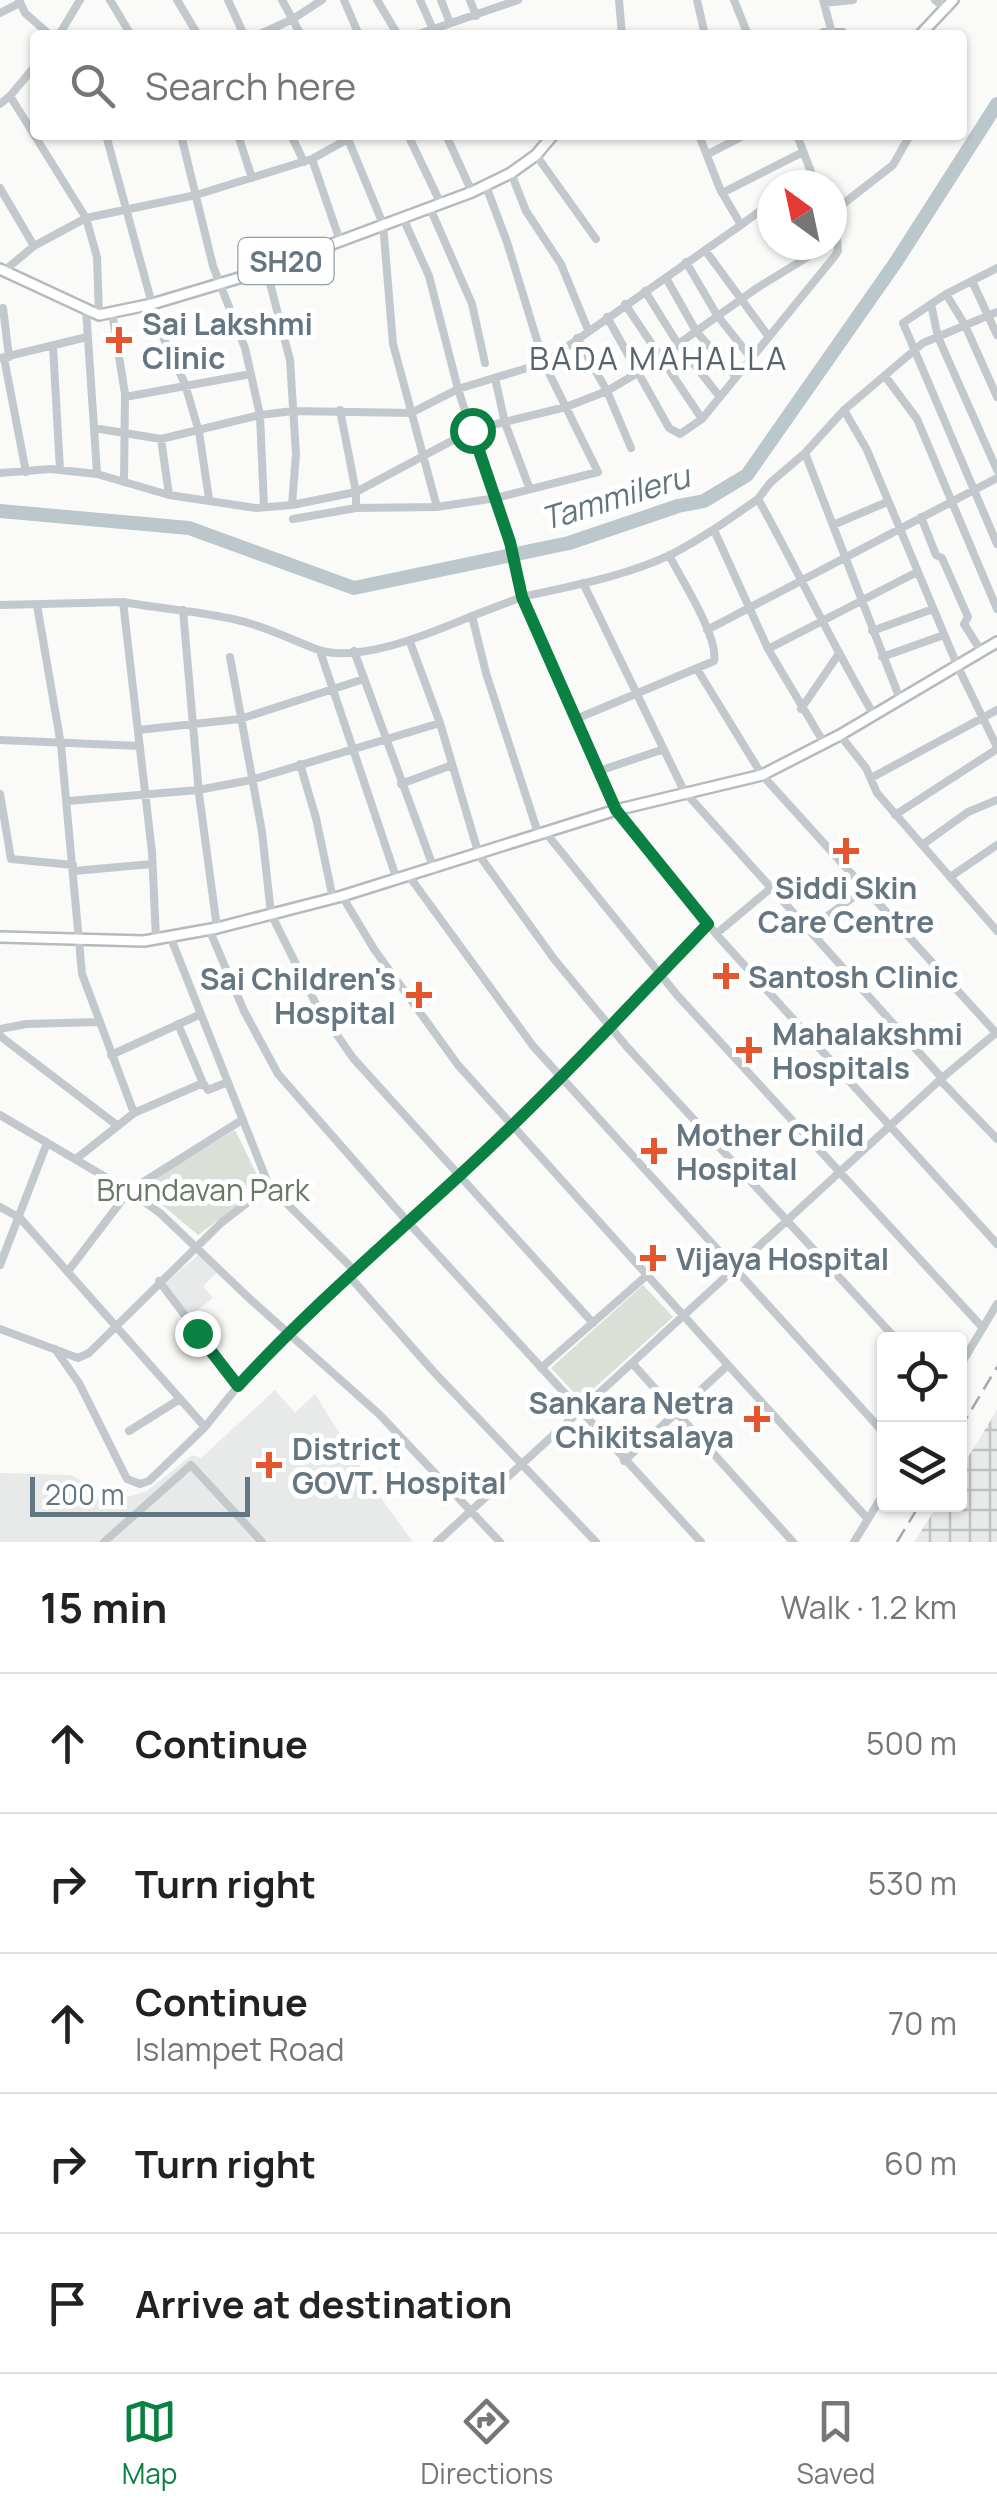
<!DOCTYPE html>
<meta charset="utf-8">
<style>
:root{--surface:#fff;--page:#f6f6f6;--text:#222;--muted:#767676;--line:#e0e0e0;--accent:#0b8043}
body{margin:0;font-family:Manrope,sans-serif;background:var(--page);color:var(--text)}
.controls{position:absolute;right:30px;bottom:30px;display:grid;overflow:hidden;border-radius:10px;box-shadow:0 2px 8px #0004}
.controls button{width:90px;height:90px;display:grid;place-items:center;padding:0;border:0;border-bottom:2px solid var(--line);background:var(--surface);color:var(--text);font:50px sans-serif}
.compass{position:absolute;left:757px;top:170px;width:90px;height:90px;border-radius:50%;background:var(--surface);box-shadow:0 2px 8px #0004;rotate:327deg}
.scale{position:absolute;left:30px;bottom:25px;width:220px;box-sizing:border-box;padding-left:10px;border:5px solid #657683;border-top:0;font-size:28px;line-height:35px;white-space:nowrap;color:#657683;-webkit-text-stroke:8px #fff;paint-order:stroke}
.stop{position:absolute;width:30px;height:30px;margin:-22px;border:8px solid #0b8043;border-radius:50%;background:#fff}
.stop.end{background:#0b8043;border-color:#fff;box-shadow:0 2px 10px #0008}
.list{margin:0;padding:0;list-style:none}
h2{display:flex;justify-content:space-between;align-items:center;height:130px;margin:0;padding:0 40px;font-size:42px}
h2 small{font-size:32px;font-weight:400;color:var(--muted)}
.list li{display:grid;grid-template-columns:65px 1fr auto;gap:30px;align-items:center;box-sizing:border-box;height:140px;padding:0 40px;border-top:2px solid var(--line)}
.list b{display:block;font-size:38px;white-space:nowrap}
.list p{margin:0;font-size:32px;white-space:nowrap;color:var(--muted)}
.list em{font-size:32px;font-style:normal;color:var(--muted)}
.icon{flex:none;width:55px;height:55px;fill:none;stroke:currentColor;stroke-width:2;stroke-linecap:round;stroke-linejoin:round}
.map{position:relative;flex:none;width:997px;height:1542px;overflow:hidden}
.search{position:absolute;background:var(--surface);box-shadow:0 2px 8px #0004;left:30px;right:30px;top:30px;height:110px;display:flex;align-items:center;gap:25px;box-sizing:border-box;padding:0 35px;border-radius:10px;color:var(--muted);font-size:38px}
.sheet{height:830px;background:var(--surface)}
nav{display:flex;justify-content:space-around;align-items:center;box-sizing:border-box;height:140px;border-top:2px solid var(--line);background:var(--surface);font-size:28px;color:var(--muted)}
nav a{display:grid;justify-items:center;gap:5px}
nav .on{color:var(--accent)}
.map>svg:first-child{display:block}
</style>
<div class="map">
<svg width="997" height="1542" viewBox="0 0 997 1542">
<defs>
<pattern id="industrial-grid" width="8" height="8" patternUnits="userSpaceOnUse" patternTransform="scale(2.5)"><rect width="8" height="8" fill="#e8e9e9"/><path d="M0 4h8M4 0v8" fill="none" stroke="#c0c1c2"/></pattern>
</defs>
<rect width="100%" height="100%" fill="#fafaf8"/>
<path fill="#e8e9e9" d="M198 1255 217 1273 203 1286 213 1298 190 1316 166 1283Z
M275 1390 295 1413 315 1394 373 1487 413 1542H0V1473L71 1475 84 1482 104 1504 147 1491 192 1455 201 1458Z"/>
<path fill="url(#industrial-grid)" d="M997 1410V1542H914L938 1505 960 1504V1470Z"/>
<path fill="#dadfd7" d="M235 1130 263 1187 198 1235 141 1187Z
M643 1285 673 1317 581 1400 551 1368Z"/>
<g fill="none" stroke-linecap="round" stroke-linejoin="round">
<path stroke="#bbc7cb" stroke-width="14" d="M0 511 189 528 354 588 569 543 678 506 704 501 747 475 896 262 997 104"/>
<g stroke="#b5babe" stroke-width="14">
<path id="major" d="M824 35H842
M920 35 953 0
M0 269 99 315 152 304 249 275 472 192 511 173 536 155 553 135
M0 937 144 941 217 928 342 896 616 810 762 775 840 735 997 642"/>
</g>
<path stroke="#c3c8cc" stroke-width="8" d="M19 0 25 13 50 35
M110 0 131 35
M177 0 198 35
M228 0 244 35
M282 0 301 35
M344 0 359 35
M377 0 398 35
M420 0 432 27
M441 0 450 23
M470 0 476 16
M619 0 622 35
M697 0 705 35
M734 0 748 35
M823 0 832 33
M935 0 947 9
M824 3 853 0
M0 13 20 3
M59 35 80 0
M258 35 293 19 322 0
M416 35 518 0
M10 96 86 218 97 257 99 315
M0 104 10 96 35 66
M106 135 152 304
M181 135 213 266 245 348 260 415 264 507
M238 135 252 178
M291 135 304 162
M408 135 441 204
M446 135 472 192
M699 135 720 189 741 225 772 202
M797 135 816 185
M708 154 745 135
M536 155 596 239
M312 159 340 241
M511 173 526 211 561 264 588 330
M795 185 811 173
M0 188 34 246
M722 193 803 152
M430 208 472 304 485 363
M403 218 429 276 458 389 522 586V597L472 616 486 673 539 836
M835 240 834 211 893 165 910 135
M705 250 769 337
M686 262 717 315 751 358
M266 268 290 360 296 454 292 505 356 492 472 430 566 407 607 391 639 372 757 288 827 245
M997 268 946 294 903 323 997 544
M4 271 34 246 86 218 196 195 312 159 348 139 383 224 393 344 437 507
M666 278 696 331 736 377
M972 281 997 335
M645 291 678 344 720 397
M946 294 965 325 997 397
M625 304 702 419 834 257 838 251 837 239
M931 304 938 337 997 470
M148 305 185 384 199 432 209 499
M3 308 9 357
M86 309 94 428 161 439 260 415 293 411 411 413 458 389 544 363 741 225
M112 312 125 394 124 482
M607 317 669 428 680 434 702 419
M577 338 607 391 631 448
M53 346 60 470
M0 358 87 337
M4 358 26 472
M885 376 917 419 997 609
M495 378 505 423 529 487
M125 397 251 374
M340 410 356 492V508
M844 410 867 450 957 665 997 747
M94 428 97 474
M161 439 169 495
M805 453 900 699
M0 473 50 469 97 474 169 495 256 508 292 505
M758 499C731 518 703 538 672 554 627 576 571 586 522 597L616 810 716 934 997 1244
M921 517 936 555 942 558 968 617 964 624 981 651
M293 519 356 508 437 507 496 498 598 472 544 363 507 242 486 186
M833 525 887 502
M714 530 768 649 824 743
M583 583 684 791 942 1078
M0 605 123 602
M37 605 61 745 82 974 134 1113 76 1159
M183 610 199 794 217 928
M707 630 997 478
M872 631 933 609
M410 642 440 723 479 855 554 959 627 1047 897 1340
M768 649 917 572
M320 651 397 880
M354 651 434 869
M230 657 262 832 271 914 317 1006 353 1058 593 1323
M882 657 944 635
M697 669 762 775 997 1034
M801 709 838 655
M874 715C832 645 798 570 758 499L770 483 805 453 844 410 923 343 997 312
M576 719 714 661C719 637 681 579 669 555
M138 730 240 719 364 679
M840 735 866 768 877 793 997 931
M0 740 140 746
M300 764 316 818 333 899
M599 771 664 749
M871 778 997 710
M401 784 452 765
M0 794 11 859 73 865
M68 801 198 790 251 780 440 723
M895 815 997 749
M546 833 677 995 983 1328
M922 845 968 812 997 800
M74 871 152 864
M409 876 533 1046 884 1433
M950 877 997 845
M342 896 374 949 458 1065 728 1365
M209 929 244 1011 278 1074 407 1221 701 1542
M810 929 867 887
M716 934 771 888
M170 936 269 1186 356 1272
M156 939 152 852 123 602C161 609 199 611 237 620 265 626 290 639 316 649 358 665 433 632 472 616
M178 1024 203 1083
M0 1029 26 1024 98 1022
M0 1036 118 1126
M111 1055 201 1014
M940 1080 997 1139
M134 1113 203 1083 208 1090 228 1082
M0 1115 129 1191 160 1213 251 1300 380 1415 500 1542
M0 1207 20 1218 205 1427
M0 1265 47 1143
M69 1270 129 1191 242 1120
M350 1277 433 1371 596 1542
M159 1281 238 1386
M0 1329 78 1358 89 1353 221 1223 269 1186
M55 1349 79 1383 127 1479 140 1484 149 1481 205 1427 238 1386 306 1314 356 1272 512 1124 612 1026 708 923
M632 1363 793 1542
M960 1366 997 1304
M541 1368 645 1277
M129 1431 180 1399
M624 1461 728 1365 867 1518
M104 1542 191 1465 262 1542
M437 1542 942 1078 997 1032
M854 1542 884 1493"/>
<use href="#major" stroke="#fff" stroke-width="9"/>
<path stroke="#a2aab0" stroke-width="2.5" stroke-dasharray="15 8" stroke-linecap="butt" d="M960 1429 997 1367
M897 1542 920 1504"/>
</g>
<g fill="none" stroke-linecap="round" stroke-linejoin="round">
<path stroke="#0b8043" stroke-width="12" d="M197 1333 238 1386C308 1310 385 1244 460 1175 547 1095 627 1009 708 924L616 810 522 597 510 542 472 430"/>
</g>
<g fill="#e4572e" stroke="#fff" stroke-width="4">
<path d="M114 325h10v10h10v10h-10v10h-10v-10h-10v-10h10z"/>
<path d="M841 836h10v10h10v10h-10v10h-10v-10h-10v-10h10z"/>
<path d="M721 961h10v10h10v10h-10v10h-10v-10h-10v-10h10z"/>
<path d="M414 980h10v10h10v10h-10v10h-10v-10h-10v-10h10z"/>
<path d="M744 1035h10v10h10v10h-10v10h-10v-10h-10v-10h10z"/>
<path d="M649 1136h10v10h10v10h-10v10h-10v-10h-10v-10h10z"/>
<path d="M648 1243h10v10h10v10h-10v10h-10v-10h-10v-10h10z"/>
<path d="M752 1404h10v10h10v10h-10v10h-10v-10h-10v-10h10z"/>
<path d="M264 1450h10v10h10v10h-10v10h-10v-10h-10v-10h10z"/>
</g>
<g text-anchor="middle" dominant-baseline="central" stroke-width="10" stroke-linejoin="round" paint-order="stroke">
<rect fill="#fff" stroke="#939fa8" stroke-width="2.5" x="238.5" y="238" width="95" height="46" rx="8"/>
<g font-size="28" font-weight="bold" fill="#657683">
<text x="286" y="261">SH20</text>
</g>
<g font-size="30" font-weight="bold" fill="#657683" stroke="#fff" text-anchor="start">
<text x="142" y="323">Sai Lakshmi<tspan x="142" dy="34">Clinic</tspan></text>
<text x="846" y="887" text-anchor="middle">Siddi Skin<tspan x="846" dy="34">Care Centre</tspan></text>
<text x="748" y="976">Santosh Clinic</text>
<text x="396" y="978" text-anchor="end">Sai Children's<tspan x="396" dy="34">Hospital</tspan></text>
<text x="772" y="1033">Mahalakshmi<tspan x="772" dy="34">Hospitals</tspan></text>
<text x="676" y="1134">Mother Child<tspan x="676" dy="34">Hospital</tspan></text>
<text x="676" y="1258">Vijaya Hospital</text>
<text x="734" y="1402" text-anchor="end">Sankara Netra<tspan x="734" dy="34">Chikitsalaya</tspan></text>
<text x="292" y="1448">District<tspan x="292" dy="34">GOVT. Hospital</tspan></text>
</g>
<g font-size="30" fill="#687a64" stroke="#fff">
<text x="203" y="1189">Brundavan Park</text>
</g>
<g font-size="32" letter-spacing="2.5" fill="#57646e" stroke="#fff">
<text x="659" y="358">BADA MAHALLA</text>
</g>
<g font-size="32" font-style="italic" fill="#60757c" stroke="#fff">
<text transform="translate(615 497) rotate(-17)">Tammileru</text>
</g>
</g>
</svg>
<div class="controls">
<button><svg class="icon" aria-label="locate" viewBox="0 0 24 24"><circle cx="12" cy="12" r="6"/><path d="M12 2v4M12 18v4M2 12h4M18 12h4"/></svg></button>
<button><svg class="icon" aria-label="layers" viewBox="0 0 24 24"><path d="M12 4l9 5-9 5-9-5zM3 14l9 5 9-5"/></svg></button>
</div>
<svg class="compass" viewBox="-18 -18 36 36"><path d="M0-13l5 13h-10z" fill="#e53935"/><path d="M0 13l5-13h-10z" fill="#767676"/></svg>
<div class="scale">200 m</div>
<div class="stop" style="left:472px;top:430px"></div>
<div class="stop end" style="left:197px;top:1333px"></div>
<div class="search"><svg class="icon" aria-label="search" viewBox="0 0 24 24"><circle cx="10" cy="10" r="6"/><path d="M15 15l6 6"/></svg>Search here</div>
</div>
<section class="sheet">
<h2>15 min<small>Walk · 1.2 km</small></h2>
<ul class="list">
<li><svg class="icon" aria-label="ahead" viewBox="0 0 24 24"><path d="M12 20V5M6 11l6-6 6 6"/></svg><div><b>Continue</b></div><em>500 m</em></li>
<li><svg class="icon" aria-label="right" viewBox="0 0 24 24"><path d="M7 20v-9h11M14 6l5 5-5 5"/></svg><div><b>Turn right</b></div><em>530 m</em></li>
<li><svg class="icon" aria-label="ahead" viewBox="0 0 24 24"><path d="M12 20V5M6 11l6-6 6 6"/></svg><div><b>Continue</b><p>Islampet Road</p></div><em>70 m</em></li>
<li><svg class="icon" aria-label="right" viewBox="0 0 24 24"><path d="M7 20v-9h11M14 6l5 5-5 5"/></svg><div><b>Turn right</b></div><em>60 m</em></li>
<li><svg class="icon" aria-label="arrive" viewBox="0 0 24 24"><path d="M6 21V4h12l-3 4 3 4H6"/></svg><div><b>Arrive at destination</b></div></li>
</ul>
</section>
<nav>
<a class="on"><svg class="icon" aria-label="map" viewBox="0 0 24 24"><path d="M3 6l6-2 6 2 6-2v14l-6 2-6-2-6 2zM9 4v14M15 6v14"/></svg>Map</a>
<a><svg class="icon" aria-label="directions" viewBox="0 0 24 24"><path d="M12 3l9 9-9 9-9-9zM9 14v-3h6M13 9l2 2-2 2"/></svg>Directions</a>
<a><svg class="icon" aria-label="saved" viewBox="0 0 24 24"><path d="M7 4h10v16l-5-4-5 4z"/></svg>Saved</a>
</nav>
